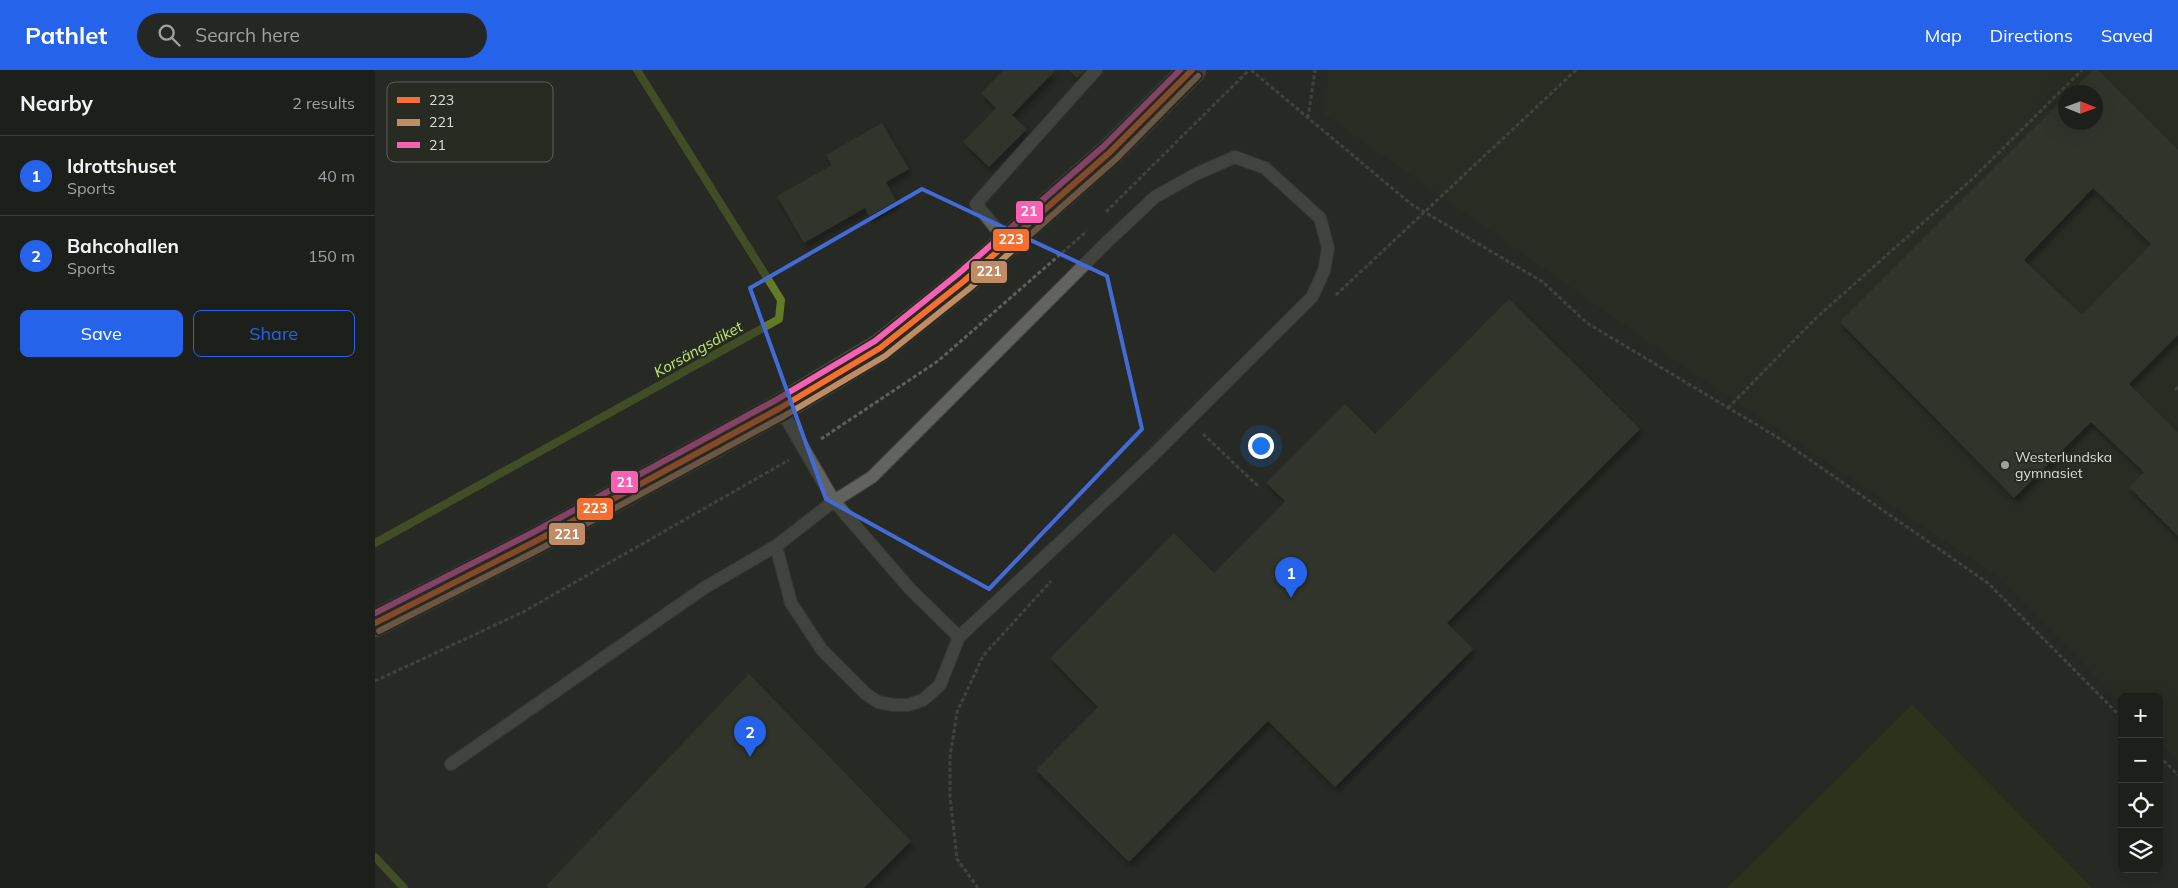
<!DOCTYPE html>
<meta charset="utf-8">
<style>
:root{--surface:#1d1f1b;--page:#252724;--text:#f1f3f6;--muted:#a0a2a3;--line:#3b3d3a;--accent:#2563eb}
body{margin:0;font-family:Mulish,sans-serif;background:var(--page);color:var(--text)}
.controls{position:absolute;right:15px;bottom:15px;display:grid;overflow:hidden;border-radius:8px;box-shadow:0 5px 20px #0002}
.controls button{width:45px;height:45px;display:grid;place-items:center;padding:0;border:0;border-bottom:1px solid var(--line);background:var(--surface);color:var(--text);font:25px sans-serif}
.compass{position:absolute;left:1683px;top:15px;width:45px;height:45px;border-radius:50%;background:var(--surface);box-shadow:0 5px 20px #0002;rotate:91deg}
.you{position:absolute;left:885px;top:375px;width:18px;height:18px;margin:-12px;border:4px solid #fff;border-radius:50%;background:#1a73e8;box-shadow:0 0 0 8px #1a73e833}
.badge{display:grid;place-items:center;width:32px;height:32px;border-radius:50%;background:var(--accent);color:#fff;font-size:16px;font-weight:700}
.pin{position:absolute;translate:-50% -41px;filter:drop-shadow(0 1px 2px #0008)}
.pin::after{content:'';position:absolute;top:26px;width:18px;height:15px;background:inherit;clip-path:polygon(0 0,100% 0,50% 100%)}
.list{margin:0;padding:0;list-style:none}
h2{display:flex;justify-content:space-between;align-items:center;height:65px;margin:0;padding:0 20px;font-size:21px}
h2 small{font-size:16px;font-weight:400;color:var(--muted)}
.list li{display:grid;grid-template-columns:32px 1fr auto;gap:15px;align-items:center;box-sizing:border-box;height:80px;padding:0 20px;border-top:1px solid var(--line)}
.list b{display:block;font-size:19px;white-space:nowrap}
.list p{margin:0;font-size:16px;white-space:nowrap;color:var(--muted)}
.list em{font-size:16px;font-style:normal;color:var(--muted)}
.actions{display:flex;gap:10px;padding:15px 20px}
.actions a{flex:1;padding:11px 0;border:1px solid var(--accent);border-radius:8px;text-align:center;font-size:18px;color:var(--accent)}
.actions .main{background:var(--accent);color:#fff}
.icon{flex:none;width:28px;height:28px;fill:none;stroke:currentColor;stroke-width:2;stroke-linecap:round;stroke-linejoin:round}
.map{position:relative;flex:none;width:1803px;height:818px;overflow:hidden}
header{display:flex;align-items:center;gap:30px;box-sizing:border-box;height:70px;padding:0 25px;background:var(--accent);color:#fff}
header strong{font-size:24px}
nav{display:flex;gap:28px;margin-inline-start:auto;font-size:18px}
.search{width:350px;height:45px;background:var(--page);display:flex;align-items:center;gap:12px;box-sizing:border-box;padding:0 18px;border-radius:28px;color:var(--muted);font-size:19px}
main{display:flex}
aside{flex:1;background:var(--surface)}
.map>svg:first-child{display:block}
</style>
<header>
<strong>Pathlet</strong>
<div class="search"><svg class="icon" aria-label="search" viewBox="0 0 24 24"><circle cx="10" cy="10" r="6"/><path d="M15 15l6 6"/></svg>Search here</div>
<nav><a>Map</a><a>Directions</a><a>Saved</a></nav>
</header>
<main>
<aside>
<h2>Nearby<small>2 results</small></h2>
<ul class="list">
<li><span class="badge">1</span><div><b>Idrottshuset</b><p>Sports</p></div><em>40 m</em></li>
<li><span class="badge">2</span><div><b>Bahcohallen</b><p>Sports</p></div><em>150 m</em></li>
</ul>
<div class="actions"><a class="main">Save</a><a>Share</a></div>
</aside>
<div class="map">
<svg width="1803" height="818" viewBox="0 0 1803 818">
<defs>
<filter id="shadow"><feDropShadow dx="3" dy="5.5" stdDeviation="2.5" flood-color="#0009"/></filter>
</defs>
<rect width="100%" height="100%" fill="#272924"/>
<path fill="#2a3022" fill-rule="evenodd" d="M954 0H1803V691L1784 671V627H1747V633L1619 504 1295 287 949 44ZM1690 22H1720V52H1690Z"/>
<path fill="#313e10" d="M1537 635 1717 818H1352Z"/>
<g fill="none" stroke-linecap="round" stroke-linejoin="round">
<path stroke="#627b26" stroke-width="8" d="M0 473 404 249 406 230 262 0
M0 787 29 818"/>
</g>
<path fill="#3c4031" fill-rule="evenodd" filter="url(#shadow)" d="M629 0H681L637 45 652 59 614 97 588 72 621 38 606 23Z
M694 0H710L702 8Z
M1718 0H1723L1803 80V265L1754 314 1803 362V466L1754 417 1769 402 1716 352 1639 428 1465 252 1690 27V52H1720V22H1695ZM1718 118 1776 174 1707 245 1649 190Z
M507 53 534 99 511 112 521 131 494 146 490 138 429 173 402 126 457 95 451 85Z
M1134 229 1265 359 1072 553 1098 579 960 717 893 651 754 792 661 700 723 637 675 588 799 463 839 503 910 431 891 413 970 334 1000 364Z
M374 604 536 771 489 818H173L171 816Z"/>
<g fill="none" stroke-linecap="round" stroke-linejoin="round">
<g stroke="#454642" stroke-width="14">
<path id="service" d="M633 173 601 134 721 0
M401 476 416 533 447 580 491 624 503 632 519 635H533L548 630 565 615 584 567
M76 694 329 518 401 476 459 431 497 407 732 172 780 127 821 104 860 87 890 98 945 148 953 178 949 201 937 227 770 393 584 567 535 519 459 431 405 338"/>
</g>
<g stroke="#454642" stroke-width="29">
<path id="tertiary" d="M0 553 161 471 405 338 505 278 589 211 735 82 817 0"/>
</g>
<path stroke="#5f605d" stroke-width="3" stroke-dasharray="4 2.5" stroke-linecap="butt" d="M876 0 1036 134 1168 212 1212 253 1402 367 1613 513 1747 648
M933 48 940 0
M731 142 874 0
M961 225 1201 0
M1800 320 1803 317
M1353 338 1440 249 1595 111 1707 0
M828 364 885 418
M446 369 563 291 712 161
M0 611 148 542 414 390
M1784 686 1803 705
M603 818 582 789 575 726V687L582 642 608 586 676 511"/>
<use href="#service" stroke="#626360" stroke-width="12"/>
<use href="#tertiary" stroke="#626360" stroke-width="28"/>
<g stroke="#272b22" stroke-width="10">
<path id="bus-1" d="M0 553 161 471 405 338 505 278 589 211 735 82 817 0"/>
</g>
<g stroke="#272b22" stroke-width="10">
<path id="bus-2" d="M4 561 165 479 409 346 510 286 595 218 741 89 823 6"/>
</g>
<g stroke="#272b22" stroke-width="10">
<path id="bus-3" d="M0 543 157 463 401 330 500 271 583 204 729 76 805 0"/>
</g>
<use href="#bus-1" stroke="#f46f30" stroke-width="6"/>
<use href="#bus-2" stroke="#c18c65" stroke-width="6"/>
<use href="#bus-3" stroke="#f860b3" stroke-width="6"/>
</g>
<path d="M0 0H1803V818H0ZM547 119 732 206 767 359 614 519 451 429 375 218Z" fill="#272924" fill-opacity=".55" fill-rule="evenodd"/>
<path fill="none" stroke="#436bd8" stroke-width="4" stroke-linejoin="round" d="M547 119 732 206 767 359 614 519 451 429 375 218Z"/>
<circle fill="#9d9f9a" stroke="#272b22" stroke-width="2" cx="1630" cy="395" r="5"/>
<g text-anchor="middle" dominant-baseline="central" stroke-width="4" stroke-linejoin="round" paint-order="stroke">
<g font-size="14" fill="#dcdfd9" stroke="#272b22" text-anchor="start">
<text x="1640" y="387">Westerlundska<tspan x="1640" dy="16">gymnasiet</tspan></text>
</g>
<g font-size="15" font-style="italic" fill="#c2e872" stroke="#272b22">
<text transform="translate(323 279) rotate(-29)">Korsängsdiket</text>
</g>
</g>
<rect x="12" y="12" width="166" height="80" rx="8" fill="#272b22" stroke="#5d6159" stroke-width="1"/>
<rect x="22" y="27" width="23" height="6" fill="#f46f30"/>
<rect x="22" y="49" width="23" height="7" fill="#c18c65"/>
<rect x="22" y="72" width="23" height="6" fill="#f860b3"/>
<g font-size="14" fill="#dcdfd9">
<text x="54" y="35">223</text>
<text x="54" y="57">221</text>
<text x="54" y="80">21</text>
</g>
<g stroke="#272b22" stroke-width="2">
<rect x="640" y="130" width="29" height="24" rx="5" fill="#f860b3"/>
<rect x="617" y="158" width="38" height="24" rx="5" fill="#f46f30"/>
<rect x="595" y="190" width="38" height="24" rx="5" fill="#c18c65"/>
<rect x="235" y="400" width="29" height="24" rx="5" fill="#f860b3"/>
<rect x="201" y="427" width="38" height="24" rx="5" fill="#f46f30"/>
<rect x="173" y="452" width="38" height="24" rx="5" fill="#c18c65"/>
</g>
<g font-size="14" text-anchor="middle" font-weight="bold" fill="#fff">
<text x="654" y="146">21</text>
<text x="636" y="174">223</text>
<text x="614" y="206">221</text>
<text x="250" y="417">21</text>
<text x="220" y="443">223</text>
<text x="192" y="469">221</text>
</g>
</svg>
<div class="controls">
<button>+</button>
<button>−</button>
<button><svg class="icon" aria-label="locate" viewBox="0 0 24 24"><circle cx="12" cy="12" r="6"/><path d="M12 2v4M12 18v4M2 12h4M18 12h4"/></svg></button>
<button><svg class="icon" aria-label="layers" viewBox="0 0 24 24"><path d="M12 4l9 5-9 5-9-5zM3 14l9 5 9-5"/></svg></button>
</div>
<svg class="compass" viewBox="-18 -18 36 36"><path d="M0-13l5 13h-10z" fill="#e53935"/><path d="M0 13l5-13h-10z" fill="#a0a2a3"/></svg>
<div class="you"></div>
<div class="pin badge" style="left:916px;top:528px">1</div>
<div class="pin badge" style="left:375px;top:687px">2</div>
</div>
</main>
